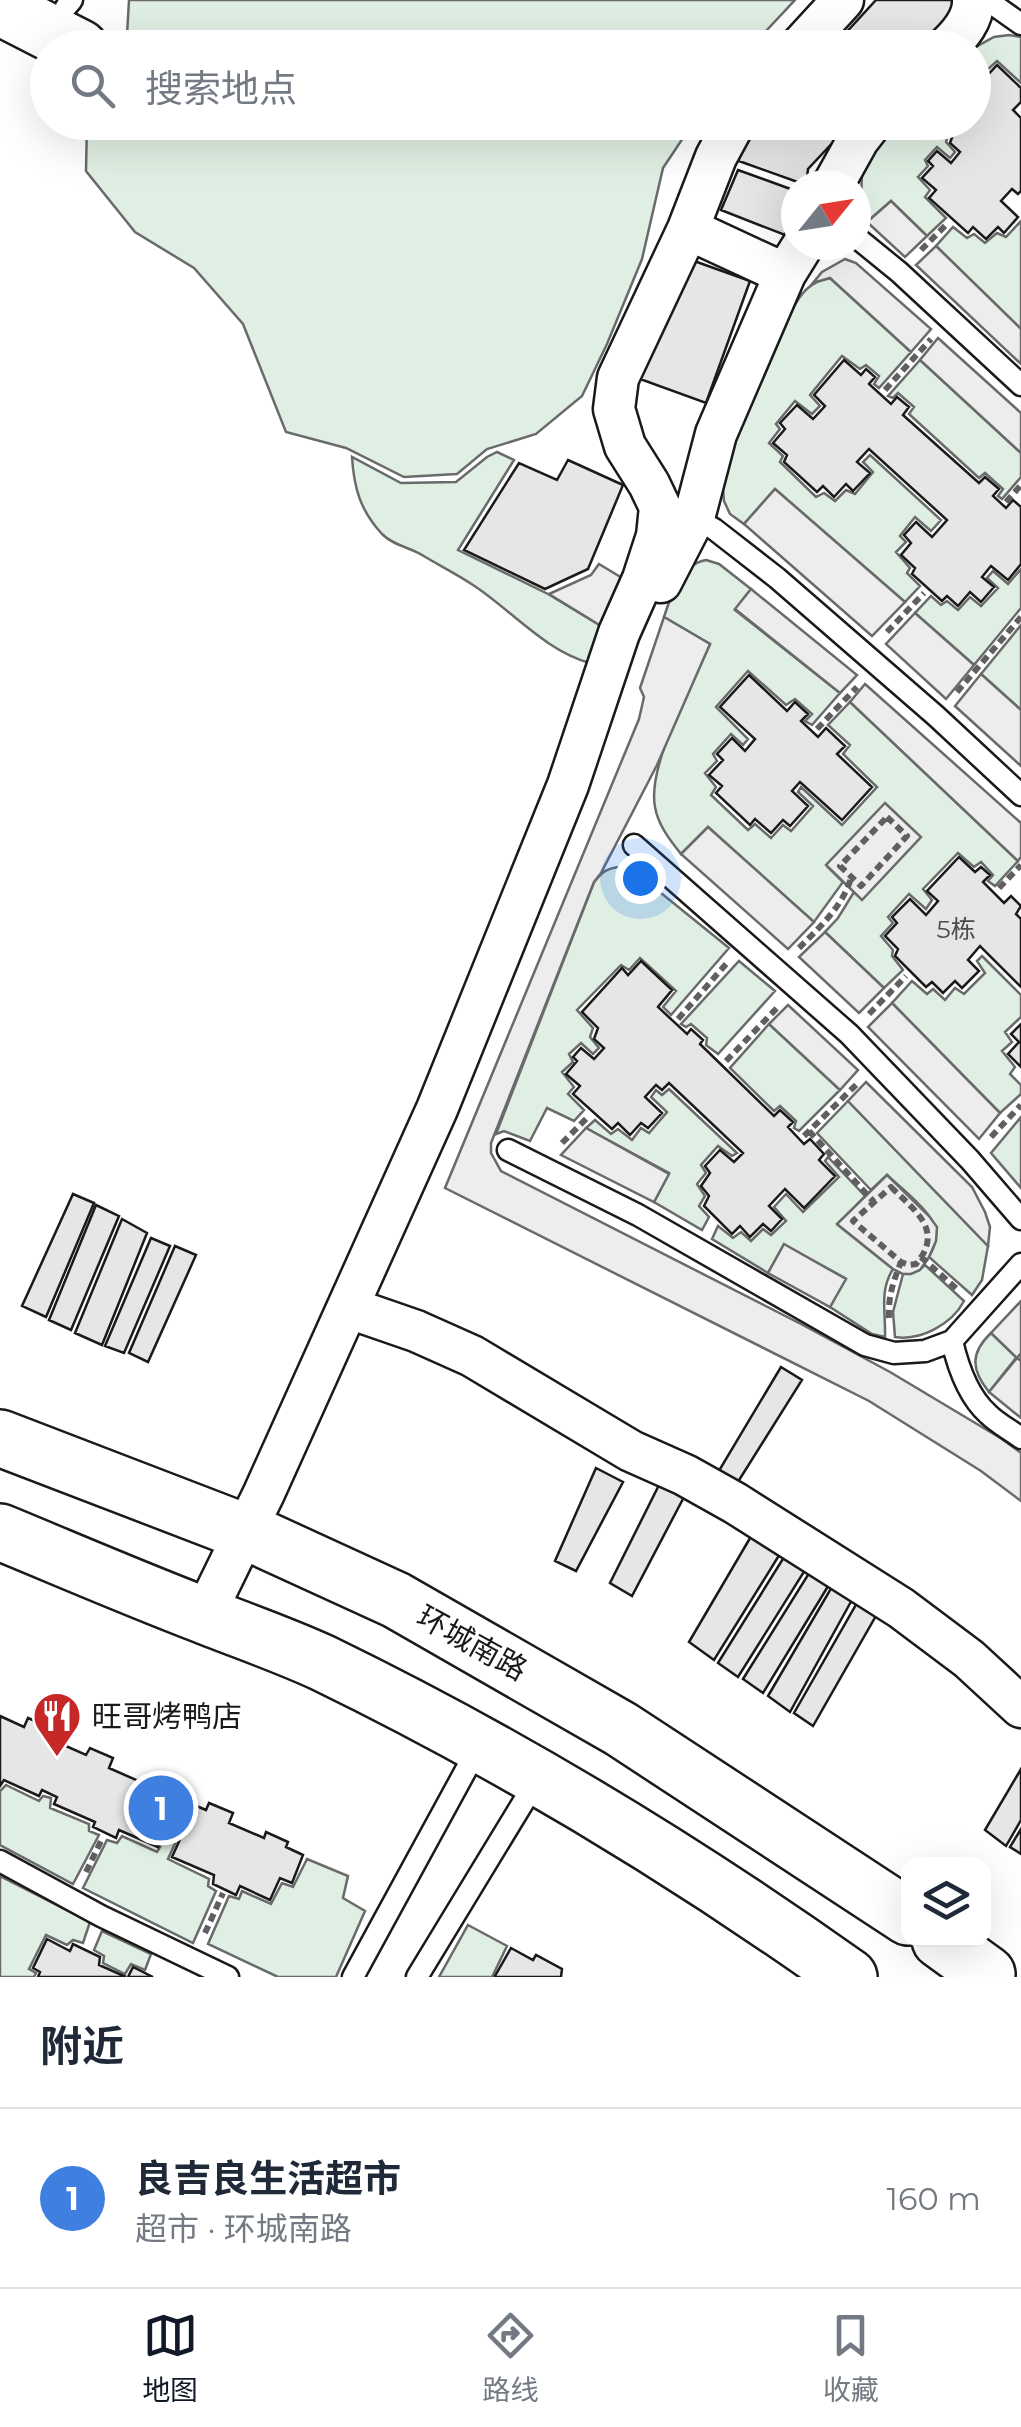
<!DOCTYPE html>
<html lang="zh">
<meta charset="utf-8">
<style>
:root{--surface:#fff;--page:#f2f2f3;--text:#1f2937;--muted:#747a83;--line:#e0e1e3;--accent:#111827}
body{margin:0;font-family:Montserrat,"Noto Sans SC",sans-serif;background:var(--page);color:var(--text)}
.controls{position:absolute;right:30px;bottom:30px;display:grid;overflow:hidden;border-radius:20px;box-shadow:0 10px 40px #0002}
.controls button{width:90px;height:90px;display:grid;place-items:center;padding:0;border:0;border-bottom:2px solid var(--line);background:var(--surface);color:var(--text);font:50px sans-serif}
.compass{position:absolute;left:781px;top:170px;width:90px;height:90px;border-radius:50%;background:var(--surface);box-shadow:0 10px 40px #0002;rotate:60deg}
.you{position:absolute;left:640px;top:878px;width:35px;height:35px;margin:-25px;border:8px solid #fff;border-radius:50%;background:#1a73e8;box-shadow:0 0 0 15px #1a73e833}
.badge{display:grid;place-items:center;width:65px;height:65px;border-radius:50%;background:var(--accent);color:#fff;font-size:32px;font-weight:700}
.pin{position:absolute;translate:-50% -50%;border:5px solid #fff;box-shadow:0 2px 10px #0006}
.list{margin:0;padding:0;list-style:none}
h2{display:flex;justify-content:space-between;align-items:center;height:130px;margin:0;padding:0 40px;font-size:42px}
h2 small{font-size:32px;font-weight:400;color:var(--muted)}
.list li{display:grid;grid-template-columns:65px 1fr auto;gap:30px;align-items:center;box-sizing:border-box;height:180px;padding:0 40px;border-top:2px solid var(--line)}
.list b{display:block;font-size:38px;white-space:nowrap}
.list p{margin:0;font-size:32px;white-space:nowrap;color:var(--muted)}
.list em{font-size:32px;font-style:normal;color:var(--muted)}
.icon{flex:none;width:55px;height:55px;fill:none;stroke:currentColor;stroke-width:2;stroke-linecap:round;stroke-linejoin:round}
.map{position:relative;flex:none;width:1021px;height:1977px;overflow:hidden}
.search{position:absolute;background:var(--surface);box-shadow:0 10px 40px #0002;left:30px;right:30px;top:30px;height:110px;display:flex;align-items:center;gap:25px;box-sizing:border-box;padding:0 35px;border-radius:55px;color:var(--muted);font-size:38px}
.sheet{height:310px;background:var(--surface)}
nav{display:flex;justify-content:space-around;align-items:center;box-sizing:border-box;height:140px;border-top:2px solid var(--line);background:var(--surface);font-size:28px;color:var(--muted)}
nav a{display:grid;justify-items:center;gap:5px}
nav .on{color:var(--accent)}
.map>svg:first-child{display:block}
</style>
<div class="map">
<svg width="1021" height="1977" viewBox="0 0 1021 1977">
<rect width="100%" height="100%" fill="#fff"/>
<path fill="#e0efe3" stroke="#6a6a6a" stroke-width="2.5" d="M129 0H795L751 47H120L127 35Z
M1009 35 1021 37V83L997 61 984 73 977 68 974 71V48L994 37Z
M87 123V122L693 123 663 168 642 259 607 344 582 396 536 434 487 449 457 474 404 477 346 448 286 432 243 324 194 268 135 232 86 171Z
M898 123H940L949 131 946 142 955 152 950 158 937 147 925 160 928 166 918 177 930 190 925 197 946 218 927 236 891 201 867 222C861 201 858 174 868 154 874 142 888 132 898 123Z
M1021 221V329L936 246 953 227 967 238 974 234 985 243 997 233 1006 237Z
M830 278 911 352 879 388 874 384 879 376 866 365 860 369 842 356 810 395 820 406 812 414 795 401 776 424 780 429 769 443 783 456 780 462 816 497 824 493 835 501 846 490 855 494 873 472 863 462 870 455 941 520 931 531 915 517 900 536 906 542 896 552 910 568 907 573 920 586 905 602 775 489 744 524 730 514 724 501 721 468 791 312C800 294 810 281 830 278Z
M920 360 1021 453V477L1002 499 998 496 1003 489 985 473 979 478 909 414 914 407 898 393 893 398 888 396Z
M497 452 514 460 458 550 548 594 606 629 590 663C546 651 513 612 476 587 459 575 440 566 422 555 409 547 394 546 382 534 360 510 354 488 352 457L401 483 456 482 487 457Z
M706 560 719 564 751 589 735 610 840 693 812 725 805 721 812 714 795 699 786 705 748 671 716 707 748 739 743 745 731 734 713 754 717 761 705 773 716 787 711 795 748 830 755 824 771 838 783 825 791 831 813 806 798 792 801 787 842 825 877 787 843 754 850 745 828 725 850 702 1018 861 995 886 988 881 993 875 981 862 974 867 958 853 923 889 932 900 926 909 909 894 888 917 893 923 881 936 893 950 892 956 903 970 884 988 825 932 838 918 854 892 862 899 827 866 843 882 814 922 708 827 681 854C670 840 658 825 655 807 647 765 692 685 710 644L664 617C671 595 681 564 706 560Z
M1021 569V608L974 665 915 613 931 596 941 605 947 601 958 610 970 597 981 606 998 588 987 578 993 571 1008 584Z
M1021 625V710L981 674Z
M620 867 640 876 729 948 671 1015 663 1007 676 991 640 958 629 970 621 965 577 1010 593 1028 590 1037 599 1048 593 1054 581 1043 569 1054 573 1062 562 1072 574 1087 568 1094 584 1110 574 1121 547 1108 530 1141 504 1131 496 1134 594 882C602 872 607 868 620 867Z
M982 956 1021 995V1017L1005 1032 1012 1042 1002 1051 1015 1067 1010 1074 1021 1085V1094L1000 1113 892 1003 912 981 927 994 933 989 945 1000 955 988 964 994 985 973 977 961Z
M739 961 775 991 718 1054 706 1045 707 1038 691 1024 686 1027 681 1024Z
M769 1024 840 1090 799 1131 794 1128 796 1121 780 1106 774 1111 730 1068Z
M669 1089 737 1153 732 1156 718 1146 701 1165 706 1173 697 1184 705 1196 699 1206 709 1217 702 1230 654 1202 669 1173 586 1128 595 1120 611 1134 618 1129 632 1140 641 1128 649 1133 667 1112 651 1097 656 1090 662 1095Z
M848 1101 988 1246 982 1280 972 1295 929 1257C933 1249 937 1241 936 1232 935 1214 901 1188 887 1175L871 1190 817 1133Z
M1021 1117V1188L991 1153Z
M828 1157 865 1196 838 1225 893 1269C879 1291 886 1313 885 1337L872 1334 830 1307 845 1278 784 1245 768 1273 712 1239 718 1226 733 1238 741 1232 751 1241 763 1229 771 1235 786 1221 774 1207 786 1194 803 1212 839 1177 825 1161Z
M925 1265 964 1301C952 1324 921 1341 895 1337L893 1312 903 1274 919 1270Z
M991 1333 1016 1357 1021 1353V1361L1016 1358 989 1392C971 1370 970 1353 991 1333Z
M6 1785 39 1801 43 1796 51 1798 50 1808 89 1824V1831L99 1835 73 1884 0 1845V1791Z
M167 1835 177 1839 168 1859 209 1879 208 1886 216 1891 193 1943 83 1888 107 1840 117 1843 122 1836 157 1852Z
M307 1859 348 1876 343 1898 365 1911 336 1977H278L208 1944 229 1896 239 1899 242 1891 271 1904 282 1883 293 1887Z
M0 1876 90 1922 83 1943 73 1940 67 1945 46 1935 29 1969 36 1973 34 1977H0Z
M468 1925 507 1946 492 1977H439Z
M102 1931 151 1954 145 1970 131 1964 125 1974 103 1963 104 1956 94 1950Z"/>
<path fill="#ededed" stroke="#6a6a6a" stroke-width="2.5" d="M891 201 927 236 905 257 867 222Z
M936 246 1021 329V364L916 265Z
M845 259 856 263 931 329 911 352 830 278 813 283 822 272Z
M938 338 1021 413V453L920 360Z
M775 489 905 602 872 636 744 524Z
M599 564 632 584 606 629 549 594 591 575Z
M751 589 857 675 840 693 735 609Z
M915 613 974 665 946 699 886 644Z
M664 617 710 644 657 765 601 873 594 882 491 1143V1153L501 1171 801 1324 890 1372 1002 1439 1021 1453V1501L981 1471 869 1401 445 1188 639 719 644 697 640 688Z
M981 674 1021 710V766L955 706Z
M865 684 1021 823V857L1018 861 850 702Z
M885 803 921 837 862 900 826 865Z
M708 827 814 922 788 949 681 854Z
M825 932 884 988 859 1013 799 957Z
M892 1003 1000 1113 979 1139 868 1027Z
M788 1005 858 1070 840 1090 769 1024Z
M866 1082 972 1187 985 1212 990 1227 988 1246 848 1101Z
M586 1128 669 1174 654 1202 561 1155Z
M887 1175 929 1216 937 1227 936 1241 929 1257 920 1270 911 1274H903L893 1269 837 1224Z
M784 1244 846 1279 830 1307 768 1273Z
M1021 1301V1353L1017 1358 1021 1361V1418L989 1392 1017 1358 991 1333Z"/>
<path fill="#e6e6e6" stroke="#1a1a1a" stroke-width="2.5" d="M876 0H952L962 9 925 48H832Z
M997 65 1021 88V102L1013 110 1021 118V191L1018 194 1012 189 1001 201 1018 217 1004 233 998 227 986 239 973 227 968 233 929 198 936 190 922 178 933 166 928 161 937 151 951 163 960 152 950 143 954 132 944 122H974V77L978 72 984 79Z
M761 122H852L808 169 806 185 739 161 738 147Z
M738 170 796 191V210L785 235 721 210Z
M683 257 750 281 706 403 640 379Z
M844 360 861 375 866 369 875 377 869 384 891 404 897 397 909 407 903 415 979 483 985 477 999 489 993 496 1006 508 1013 500 1021 507V564L1008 580 991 566 982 577 994 587 981 602 970 592 958 606 947 596 942 601 912 574 915 568 901 555 911 543 904 535 916 522 932 537 947 520 869 449 857 462 870 473 853 491 846 484 834 497 823 486 817 492 784 462 787 455 773 443 785 429 780 423 797 405 813 419 825 406 814 395Z
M568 460 623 485 588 569 545 589 464 550 519 463 557 480Z
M749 675 787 711 795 702 808 714 801 721 818 737 826 728 845 746 837 754 872 787 842 820 800 782 792 791 808 806 790 826 783 820 771 833 755 819 750 825 716 793 722 786 709 775 723 760 717 754 732 738 745 751 755 739 720 707Z
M959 857 975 872 981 867 990 875 983 882 1004 903 1011 896 1021 906 1016 914 1021 919V987L980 946 968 960 979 971 962 988 955 981 943 993 932 982 926 987 895 956 898 949 885 936 897 923 892 917 910 899 926 915 938 901 927 891Z
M641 961 672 990 658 1007 687 1034 691 1029 703 1040 700 1044 774 1116 780 1110 793 1122 788 1127 804 1144 810 1139 824 1154 819 1160 835 1176 804 1208 785 1189 769 1206 782 1219 771 1231 763 1224 750 1237 740 1226 732 1234 704 1206 709 1196 701 1186 710 1173 705 1166 720 1150 734 1162 743 1153 669 1083 662 1090 656 1085 645 1097 662 1113 648 1128 641 1123 630 1135 618 1123 612 1129 573 1094 580 1086 566 1074 577 1061 573 1057 581 1048 594 1059 604 1048 594 1039 598 1028 582 1012 622 968 628 975Z
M1021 1024V1067L1008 1054 1019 1042 1011 1034Z
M73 1194 94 1203 46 1317 22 1306Z
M96 1205 119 1216 71 1330 49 1320Z
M122 1219 147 1233 102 1345 75 1333Z
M151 1238 170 1246 124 1353 105 1346Z
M175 1246 196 1255 148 1362 129 1353Z
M781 1367 802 1380 736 1485 717 1474Z
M596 1468 623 1482 576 1571 555 1561Z
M660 1483 684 1497 632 1596 610 1583Z
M753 1533 783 1549 714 1660 689 1642Z
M786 1554 807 1567 738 1677 718 1663Z
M811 1570 830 1583 763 1693 743 1679Z
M833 1585 853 1598 790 1712 768 1696Z
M857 1603 877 1614 813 1726 794 1713Z
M0 1716 24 1727 28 1718 54 1729 50 1739 86 1755 90 1748 113 1758 109 1768 143 1783 147 1775 171 1787 168 1794 206 1810 209 1803 233 1813 229 1823 264 1838 266 1832 288 1842 286 1847 303 1855 292 1883 280 1878 270 1900 240 1886 236 1895 213 1884 214 1875 172 1857 181 1837 165 1830 158 1847 119 1830 116 1838 93 1827 95 1822 54 1804 57 1797 42 1790 39 1796 4 1780 0 1786Z
M1021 1769V1820L1006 1846 985 1830Z
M1021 1829V1854L1010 1847Z
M47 1939 70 1951 73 1944 100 1957 99 1965 126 1977H38L40 1972 33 1968Z
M511 1948 533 1960 536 1955 562 1969 561 1977H497L495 1976Z
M133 1967 153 1977H128Z"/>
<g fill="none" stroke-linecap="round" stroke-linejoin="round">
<g stroke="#1a1a1a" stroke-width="25">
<path id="lane" d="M987 0 1021 24
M66 7 72 0
M856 237 899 272 1021 385
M694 518 714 529 777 578 936 716 1021 795
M634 845 849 1034 970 1160 1021 1219
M508 1150 638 1215 865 1345 894 1353 925 1351 952 1341 1021 1264
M952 1341C958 1367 968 1396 988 1414 997 1423 1010 1430 1021 1438
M0 1861 101 1916 228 1977
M353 1977 479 1746
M417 1977 538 1778"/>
</g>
<g stroke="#1a1a1a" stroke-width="45">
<path id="street" d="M799 48 843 0
M946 48C960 35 974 19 973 0
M833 185 858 140 872 122
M688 229 785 274
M661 582 694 518 716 434 785 274 803 245
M364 1313 416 1331 472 1356 631 1451 685 1475 735 1503 901 1608 969 1659 1021 1707
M204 1616 264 1493 437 1109 568 785 619 633 643 579 657 536 660 507 649 484 625 446 614 409 618 378 688 229 716 157 735 122"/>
</g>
<g stroke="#1a1a1a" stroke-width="60">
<path id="secondary" d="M0 7 80 48"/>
</g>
<g stroke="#1a1a1a" stroke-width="60">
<path id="primary" d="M0 1438 263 1539 396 1600 621 1729 908 1917
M0 1532C68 1560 135 1589 203 1615 243 1631 284 1645 323 1663 506 1752 683 1859 849 1977
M940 1940 987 1974"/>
</g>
<path stroke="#5f5f5f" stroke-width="6" stroke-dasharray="8 5" stroke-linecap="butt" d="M921 250 948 223
M885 390 931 339
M1006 502 1021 485
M887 632 924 593
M957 692 1021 617
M817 729 857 687
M887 817 907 836 861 886 840 866Z
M999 888 1021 865
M799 948C819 928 843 906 851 878
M869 1014 906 976
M678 1019 727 963
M726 1061 777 1008
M809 1131 874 1202
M804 1136 857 1084
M991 1137 1021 1105
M562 1143 589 1116
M891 1187C914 1210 945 1230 916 1264L909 1265 901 1262 853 1221Z
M921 1257 958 1290
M889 1318C888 1297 893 1282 901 1262
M86 1872 103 1837
M205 1933 223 1893"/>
<use href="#lane" stroke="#fff" stroke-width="20"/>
<use href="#street" stroke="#fff" stroke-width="40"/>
<use href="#secondary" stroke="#fff" stroke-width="55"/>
<use href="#primary" stroke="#fff" stroke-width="55"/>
</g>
<defs>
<g id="restaurant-pin" transform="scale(2.5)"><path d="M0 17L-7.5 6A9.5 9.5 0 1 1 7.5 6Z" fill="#c62828" stroke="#fff"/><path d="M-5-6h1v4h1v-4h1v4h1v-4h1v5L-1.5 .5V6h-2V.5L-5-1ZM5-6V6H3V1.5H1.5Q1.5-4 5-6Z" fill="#fff"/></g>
</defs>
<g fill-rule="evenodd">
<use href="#restaurant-pin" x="57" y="1716"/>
</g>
<g text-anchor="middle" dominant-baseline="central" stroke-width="8" stroke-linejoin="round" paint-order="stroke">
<g font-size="25" fill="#4d4d4d">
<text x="956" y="929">5栋</text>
</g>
<g font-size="30" fill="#1a1a1a" stroke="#fff">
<text transform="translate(472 1643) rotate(29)">环城南路</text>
</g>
<g font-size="30" fill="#1a1a1a" stroke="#fff" text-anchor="start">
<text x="92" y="1716">旺哥烤鸭店</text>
</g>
</g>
</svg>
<div class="controls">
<button><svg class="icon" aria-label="layers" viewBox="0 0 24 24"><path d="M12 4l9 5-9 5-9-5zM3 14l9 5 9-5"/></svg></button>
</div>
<svg class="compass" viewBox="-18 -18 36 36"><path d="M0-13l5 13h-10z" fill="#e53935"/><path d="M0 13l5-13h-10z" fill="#747a83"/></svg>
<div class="you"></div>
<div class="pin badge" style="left:161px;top:1808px;background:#3f7fe0">1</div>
<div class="search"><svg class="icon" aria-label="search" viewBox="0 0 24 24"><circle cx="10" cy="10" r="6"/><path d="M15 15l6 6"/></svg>搜索地点</div>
</div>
<section class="sheet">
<h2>附近<small></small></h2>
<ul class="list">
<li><span class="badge" style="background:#3f7fe0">1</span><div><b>良吉良生活超市</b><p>超市 · 环城南路</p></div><em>160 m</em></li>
</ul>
</section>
<nav>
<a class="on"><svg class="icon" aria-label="map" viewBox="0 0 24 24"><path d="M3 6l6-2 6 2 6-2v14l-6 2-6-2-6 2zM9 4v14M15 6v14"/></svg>地图</a>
<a><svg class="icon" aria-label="directions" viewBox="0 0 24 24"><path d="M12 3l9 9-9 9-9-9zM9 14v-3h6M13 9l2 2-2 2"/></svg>路线</a>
<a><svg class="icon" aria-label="saved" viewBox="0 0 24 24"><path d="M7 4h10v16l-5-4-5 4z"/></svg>收藏</a>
</nav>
